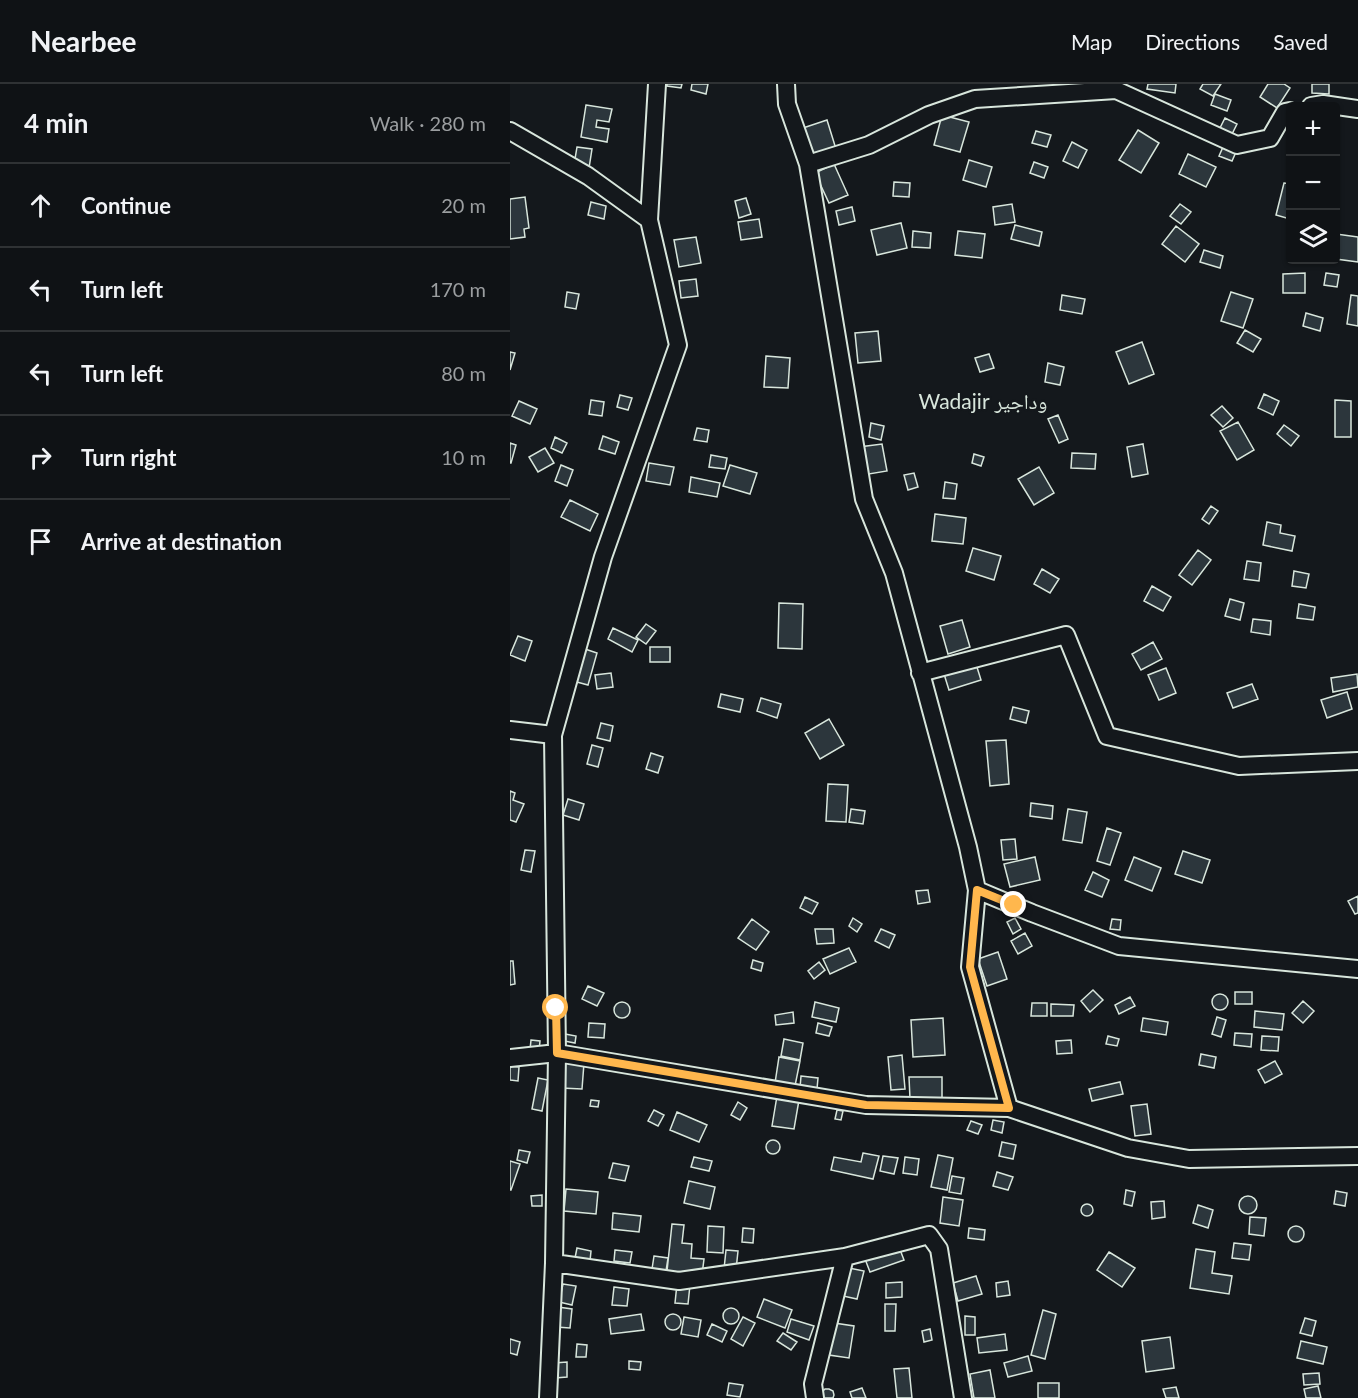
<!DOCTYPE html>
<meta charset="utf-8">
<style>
:root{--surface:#0f1215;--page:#181b1e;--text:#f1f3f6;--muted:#9b9ea0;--line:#2f3234}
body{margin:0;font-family:Lato,"Noto Naskh Arabic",sans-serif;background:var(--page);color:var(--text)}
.controls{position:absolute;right:18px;top:18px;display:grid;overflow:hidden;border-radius:6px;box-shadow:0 2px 4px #0004}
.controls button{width:54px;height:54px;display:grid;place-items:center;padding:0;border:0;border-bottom:2px solid var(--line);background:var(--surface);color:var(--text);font:30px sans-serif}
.stop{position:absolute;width:18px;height:18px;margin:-14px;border:4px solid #ffb74d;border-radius:50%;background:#fff}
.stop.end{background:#ffb74d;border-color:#fff;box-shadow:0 2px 6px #0008}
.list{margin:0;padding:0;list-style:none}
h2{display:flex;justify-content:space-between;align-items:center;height:78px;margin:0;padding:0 24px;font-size:26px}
h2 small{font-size:20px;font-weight:400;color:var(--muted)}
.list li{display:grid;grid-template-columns:39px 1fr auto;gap:18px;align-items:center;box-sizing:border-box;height:84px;padding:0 24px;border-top:2px solid var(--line)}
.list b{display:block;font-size:22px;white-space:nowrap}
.list em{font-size:20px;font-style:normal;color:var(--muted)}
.icon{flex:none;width:33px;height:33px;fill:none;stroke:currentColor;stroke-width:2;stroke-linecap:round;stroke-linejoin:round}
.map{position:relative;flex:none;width:848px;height:1314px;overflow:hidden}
header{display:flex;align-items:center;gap:36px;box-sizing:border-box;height:84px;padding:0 30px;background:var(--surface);border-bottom:2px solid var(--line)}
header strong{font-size:28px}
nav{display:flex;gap:33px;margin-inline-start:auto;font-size:21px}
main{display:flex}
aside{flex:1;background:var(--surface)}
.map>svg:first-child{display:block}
</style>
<header>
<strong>Nearbee</strong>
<nav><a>Map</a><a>Directions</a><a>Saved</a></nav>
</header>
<main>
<aside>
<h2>4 min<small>Walk · 280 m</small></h2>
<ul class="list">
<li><svg class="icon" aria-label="ahead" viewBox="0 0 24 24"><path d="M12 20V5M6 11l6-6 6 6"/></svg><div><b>Continue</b></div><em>20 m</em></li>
<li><svg class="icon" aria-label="left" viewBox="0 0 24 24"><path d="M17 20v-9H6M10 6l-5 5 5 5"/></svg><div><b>Turn left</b></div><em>170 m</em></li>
<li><svg class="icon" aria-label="left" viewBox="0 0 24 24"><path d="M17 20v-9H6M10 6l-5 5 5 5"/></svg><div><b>Turn left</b></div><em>80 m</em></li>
<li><svg class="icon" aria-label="right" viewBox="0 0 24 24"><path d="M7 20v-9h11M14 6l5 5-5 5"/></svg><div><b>Turn right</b></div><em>10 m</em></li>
<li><svg class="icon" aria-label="arrive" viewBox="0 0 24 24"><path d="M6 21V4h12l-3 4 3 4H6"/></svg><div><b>Arrive at destination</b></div></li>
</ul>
</aside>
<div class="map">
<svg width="848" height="1314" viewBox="0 0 848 1314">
<rect width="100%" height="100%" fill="#14181c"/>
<path fill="#2c363c" stroke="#d8e6dc" stroke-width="1.5" d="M157 0H172L171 4 157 2Z
M182 0H198L196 10 181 6Z
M638 0H666L665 9 637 5Z
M693 0H711L703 12 690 5Z
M758 0H774L780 4 767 24 750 13Z
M802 0H819V10L802 9Z
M705 10 721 16 717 27 701 21Z
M76 21 102 25 99 38 87 36 86 43 99 45 97 58 71 53Z
M432 31 459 38 450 68 424 61Z
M715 34 727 40 722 50 710 44Z
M317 36 326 65 302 72 293 44Z
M628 46 649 59 631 89 609 76Z
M526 47 541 51 537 63 522 59Z
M562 58 577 66 568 84 553 77Z
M67 63 82 65 79 84 64 81Z
M713 63 726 68 722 77 709 72Z
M678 70 706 83 696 103 669 90Z
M459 76 482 83 476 103 453 96Z
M524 78 538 83 534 94 520 89Z
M324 80 338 111 319 119 305 89Z
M384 98 400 99 399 113 383 112Z
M774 99 780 100V135L766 131Z
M15 113 19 144 14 145 15 153 0 155V115Z
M236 114 241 130 229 134 225 117Z
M81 118 96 122 94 135 78 131Z
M502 120 505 138 485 141 483 123Z
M670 120 681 128 671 140 660 132Z
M342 123 345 137 329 141 326 127Z
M249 135 252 153 231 156 228 138Z
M391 139 397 164 367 171 361 146Z
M505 141 532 148 529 162 501 155Z
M666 142 689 160 675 178 652 160Z
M403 147 421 149 420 164 402 163Z
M448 147 475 150 472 174 445 171Z
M826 150 848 153V178L826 175Z
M186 153 191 179 169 183 164 156Z
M694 166 713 172 710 184 690 178Z
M795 189V209H773V190Z
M816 189 829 191 827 203 814 201Z
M186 195 188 212 171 214 169 197Z
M57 208 69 210 66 225 55 223Z
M721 208 743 215 733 244 711 237Z
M552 211 575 215 572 230 550 226Z
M841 211 848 212V242L837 240Z
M796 229 813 234 810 247 793 242Z
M735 246 751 255 743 268 727 259Z
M368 247 371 277 348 279 345 249Z
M632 258 644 290 619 300 606 268Z
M0 268 5 269 0 286Z
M479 270 484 284 470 288 465 274Z
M256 272 280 274 278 304 254 303Z
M538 279 554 283 550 301 535 298Z
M754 310 769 317 763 331 748 324Z
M110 311 122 314 118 326 107 323Z
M81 316 94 318 92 332 79 330Z
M825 316 841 317V353H825Z
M9 317 27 325 20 340 2 332Z
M712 322 723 334 713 343 701 331Z
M548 331 558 355 549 359 538 335Z
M728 338 744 366 727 376 710 347Z
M361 339 374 342 371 356 359 353Z
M774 341 789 352 781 362 767 350Z
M187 344 199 346 197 358 184 356Z
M93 352 109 358 105 370 89 365Z
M45 353 57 359 52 369 41 364Z
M0 359 6 361 1 379H0Z
M372 360 377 387 353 391 349 363Z
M633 360 638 390 622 393 617 363Z
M35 364 44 379 28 388 19 373Z
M562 369 586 370 585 385 561 384Z
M464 370 474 373 471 382 462 379Z
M201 371 217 374 215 385 199 383Z
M139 379 164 383 160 401 136 397Z
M51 381 63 386 57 402 45 397Z
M220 381 247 389 240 410 213 402Z
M529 383 544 409 524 421 508 395Z
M404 389 408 403 398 406 394 391Z
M181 393 210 399 207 413 179 408Z
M435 398 447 400 445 415 433 414Z
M60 416 88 430 80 447 51 433Z
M701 422 708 427 699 440 692 435Z
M425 430 456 434 453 460 422 457Z
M757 438 771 441 770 449 785 452 782 467 753 461Z
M463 464 491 472 484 496 456 487Z
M688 466 701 476 682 501 669 491Z
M737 477 751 479 749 497 734 495Z
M532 485 549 495 540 509 524 500Z
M784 487 799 490 796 504 782 502Z
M642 502 661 513 653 527 634 517Z
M720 515 734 519 730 536 715 532Z
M269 519 293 520 292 565 268 564Z
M789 520 805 523 803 536 787 534Z
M743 535 761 537 760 551 741 548Z
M452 536 460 563 438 570 430 542Z
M136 540 146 547 136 560 126 553Z
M103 544 128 556 122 568 98 555Z
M8 552 22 557 15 577 0 571Z
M643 558 652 575 631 586 622 570Z
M140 563H160V578H140Z
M72 564 87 569 78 601 63 597Z
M466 580 471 596 439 606 434 590Z
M656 584 666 609 649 616 638 591Z
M101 589 103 603 87 605 85 591Z
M847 590 848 603 823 608 821 594Z
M742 600 748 615 723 624 717 609Z
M837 608 842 625 817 634 811 616Z
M211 610 233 615 230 628 208 623Z
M251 614 271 620 267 634 247 627Z
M503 623 519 627 516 639 500 635Z
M319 635 334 661 310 675 295 649Z
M91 639 103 642 100 657 87 654Z
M496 656 499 700 480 702 476 657Z
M82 661 93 664 88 683 77 680Z
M141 669 153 673 148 689 136 685Z
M318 700 338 701 336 738 316 737Z
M0 707 5 709 3 716 14 720 6 738 0 736Z
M58 715 74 720 69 736 53 731Z
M521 719 543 722 542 735 520 732Z
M341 725 355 727 353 740 339 738Z
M558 725 577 728 572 759 553 756Z
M597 744 611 749 600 781 587 777Z
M505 755 507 775 493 776 491 756Z
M15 766 25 767 21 788 11 786Z
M673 767 700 776 692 799 665 790Z
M525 773 530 796 500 803 494 780Z
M624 773 651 784 642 807 615 796Z
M583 788 599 796 592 813 575 806Z
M418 806 420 818 408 820 406 807Z
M848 812V829L845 830 838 817Z
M295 813 308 819 302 830 290 824Z
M343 834 352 840 347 848 339 842Z
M505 834 511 845 503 850 497 838Z
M242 835 259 848 246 866 228 854Z
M602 835 611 836 610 846 600 845Z
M305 845H323L324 859 307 860Z
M371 845 385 851 379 864 365 857Z
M515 849 522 862 508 870 501 857Z
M339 864 346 878 320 890 313 875Z
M488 868 497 895 477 902 468 875Z
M243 876 253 879 251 887 241 884Z
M0 877H3L5 900 0 901Z
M309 878 315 886 304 895 298 887Z
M78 902 94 909 87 922 72 915Z
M583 906 593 916 580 928 571 917Z
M725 908H742V920H725Z
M702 918a8 8 0 1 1 16 0a8 8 0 1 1-16 0Z
M620 913 625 922 609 930 605 921Z
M793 917 804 927 793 939 782 929Z
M305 918 329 924 326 938 302 933Z
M104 926a8 8 0 1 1 16 0a8 8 0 1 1-16 0Z
M522 919H537V932H521Z
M541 920 564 921 563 932H541Z
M745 927 774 930 772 946 744 943Z
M283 928 284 939 266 941 265 931Z
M707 933 716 936 711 953 702 950Z
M433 934 435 971 403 973 401 936Z
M633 934 658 938 656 951 631 947Z
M79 939 95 940 94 954 78 953Z
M308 939 322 943 319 952 306 949Z
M725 949 742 950 741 963 724 961Z
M55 950 66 952 65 959 54 957Z
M598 952 609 955 607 962 596 960Z
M752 952 769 953 768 967 751 966Z
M274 955 293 959 290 976 271 972Z
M21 956 30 957 29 968 20 966Z
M561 956 562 969 547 970 546 957Z
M691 970 706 973 704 984 689 981Z
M392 971 395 1005 381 1006 378 973Z
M269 973 290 977 285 1002 265 999Z
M765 977 772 990 755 999 748 986Z
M52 978 74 979 72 1005 51 1004Z
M0 982 9 983 8 997 0 996Z
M291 992 308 994 307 1005 290 1004Z
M399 993H432V1014L400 1015Z
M28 994 38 996 32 1027 22 1025Z
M610 998 613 1010 582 1017 579 1005Z
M267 1012 289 1016 284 1045 262 1042Z
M81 1016 89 1017 88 1023 80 1022Z
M228 1018 237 1024 230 1036 221 1031Z
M637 1020 641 1050 625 1052 621 1022Z
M144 1026 154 1031 148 1042 138 1037Z
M327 1026 333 1027 331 1036 325 1035Z
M167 1028 197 1041 189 1058 160 1046Z
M483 1036 494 1038 492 1049 481 1046Z
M461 1037 472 1041 468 1050 457 1046Z
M256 1063a7 7 0 1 1 14 0a7 7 0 1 1-14 0Z
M492 1058 506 1061 503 1075 489 1072Z
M9 1066 20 1068 17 1079 7 1076Z
M353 1069 369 1072 363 1095 321 1086 324 1073 351 1078Z
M428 1071 443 1074 437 1106 421 1103Z
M373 1072 388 1074 384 1090 370 1087Z
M184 1073 202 1077 199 1087 181 1083Z
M395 1073 409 1075 407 1091 393 1089Z
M0 1077 10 1080 1 1106H0Z
M103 1079 119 1082 115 1097 99 1094Z
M487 1088 503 1093 498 1106 483 1102Z
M442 1092 454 1094 451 1110 439 1108Z
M179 1097 205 1103 200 1125 174 1119Z
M56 1105 88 1108 86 1130 54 1127Z
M616 1106 625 1108 622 1122 614 1120Z
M826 1107 837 1109 835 1122 824 1120Z
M32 1111V1122H22L21 1112Z
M729 1121a9 9 0 1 1 18 0a9 9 0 1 1-18 0Z
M433 1113 453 1116 449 1142 430 1139Z
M654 1117 655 1133 642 1135 641 1118Z
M571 1126a6 6 0 1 1 12 0a6 6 0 1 1-12 0Z
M688 1121 703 1126 698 1144 683 1139Z
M103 1129 131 1132 129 1148 102 1145Z
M740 1133 756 1134 754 1152 739 1150Z
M162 1140 174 1141 172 1159 182 1160 181 1174 194 1175 192 1191 157 1187Z
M778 1150a8 8 0 1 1 16 0a8 8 0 1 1-16 0Z
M198 1142 214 1143 213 1169 197 1168Z
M233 1144 244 1145 243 1159 232 1158Z
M459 1144 475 1146 474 1156 458 1154Z
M724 1159 741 1161 739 1176 722 1174Z
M389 1163 394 1176 360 1188 355 1175Z
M67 1164 81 1167 80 1177 65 1174Z
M686 1165 705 1168 702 1189 722 1192 719 1210 680 1204Z
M105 1166 122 1168 120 1179 104 1177Z
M216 1166 228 1167 226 1186 214 1185Z
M599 1168 625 1184 612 1203 587 1186Z
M144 1172 158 1174 156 1187 142 1185Z
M339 1184 354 1187 347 1215 333 1212Z
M466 1192 472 1210 448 1217 443 1199Z
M498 1197 500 1211 487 1213 486 1199Z
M392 1198V1213L376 1214V1199Z
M53 1200 66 1202 62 1221 49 1218Z
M167 1200 180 1201 178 1220 165 1219Z
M104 1203 119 1205 117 1222 102 1221Z
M254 1215 282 1226 275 1244 247 1233Z
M375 1220H386L385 1247H375Z
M48 1223 62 1225 60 1244 46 1243Z
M213 1232a8 8 0 1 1 16 0a8 8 0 1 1-16 0Z
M533 1226 546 1230 535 1275 521 1271Z
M155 1238a8 8 0 1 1 16 0a8 8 0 1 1-16 0Z
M131 1230 134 1246 101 1250 99 1235Z
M455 1232 465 1233V1251H455Z
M174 1233 191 1236 188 1253 171 1250Z
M233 1233 245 1239 233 1262 221 1255Z
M795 1234 806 1237 802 1252 790 1249Z
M281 1235 304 1242 299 1256 277 1248Z
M324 1239 344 1242 339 1274 319 1271Z
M202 1240 217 1247 212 1258 197 1251Z
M420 1245 422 1256 414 1258 412 1247Z
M273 1249 287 1258 281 1266 267 1257Z
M495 1250 497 1266 469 1269 467 1254Z
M660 1253 664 1284 636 1288 632 1257Z
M0 1255 10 1258 7 1271 0 1269Z
M791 1257 817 1263 813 1280 787 1274Z
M67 1260 77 1261 76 1273H66Z
M518 1272 522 1287 498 1293 494 1279Z
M119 1277 131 1278 130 1286 119 1285Z
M57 1278V1293L45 1294 44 1279Z
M399 1284 402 1314H387L384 1285Z
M480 1286 485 1314H464L460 1290Z
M809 1289 810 1300 794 1301 793 1290Z
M219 1299 233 1301 230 1313 217 1311Z
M528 1299H549V1314H528Z
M808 1302 811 1314H796L794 1305Z
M666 1303 669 1314H656L653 1305Z
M352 1304 356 1314H342L340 1308Z
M315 1305H319L323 1307 324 1311 323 1314H312V1308Z"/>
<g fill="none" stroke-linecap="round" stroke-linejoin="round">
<g stroke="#d8e6dc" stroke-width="20">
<path id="street" d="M276 0 277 20 298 80 354 415 384 489 458 763 467 806 460 883 499 1024
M801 22 813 20 848 25
M0 47 78 92 139 136 168 261 93 473 43 651 47 969 44 1179 38 1314
M298 80 359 61 419 31 465 15 606 6 727 61 760 54 775 28 780 27
M139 136 147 0
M410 589 556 551 597 652 729 682 848 677
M0 646 43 651
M467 806 522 829 609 862 848 885
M0 974 47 969 356 1021 499 1024 618 1064 679 1075 848 1072
M44 1179 169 1197 335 1173
M305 1314 303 1300 335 1173 419 1151 429 1165 453 1314"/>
</g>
<use href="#street" stroke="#14181c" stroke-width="16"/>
</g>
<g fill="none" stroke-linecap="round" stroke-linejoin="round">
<path stroke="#ffb74d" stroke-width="8" d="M46 924 47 969 356 1021 499 1024 460 883 467 806 504 821"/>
</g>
<g text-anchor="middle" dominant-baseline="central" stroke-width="4.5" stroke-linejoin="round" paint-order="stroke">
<g font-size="21" fill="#d8e6dc" stroke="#14181c">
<text x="473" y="316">Wadajir وداجير</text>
</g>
</g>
</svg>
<div class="controls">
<button>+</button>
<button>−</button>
<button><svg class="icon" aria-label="layers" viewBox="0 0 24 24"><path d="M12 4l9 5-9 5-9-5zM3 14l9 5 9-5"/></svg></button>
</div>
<div class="stop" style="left:46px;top:924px"></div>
<div class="stop end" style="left:504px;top:821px"></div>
</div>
</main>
